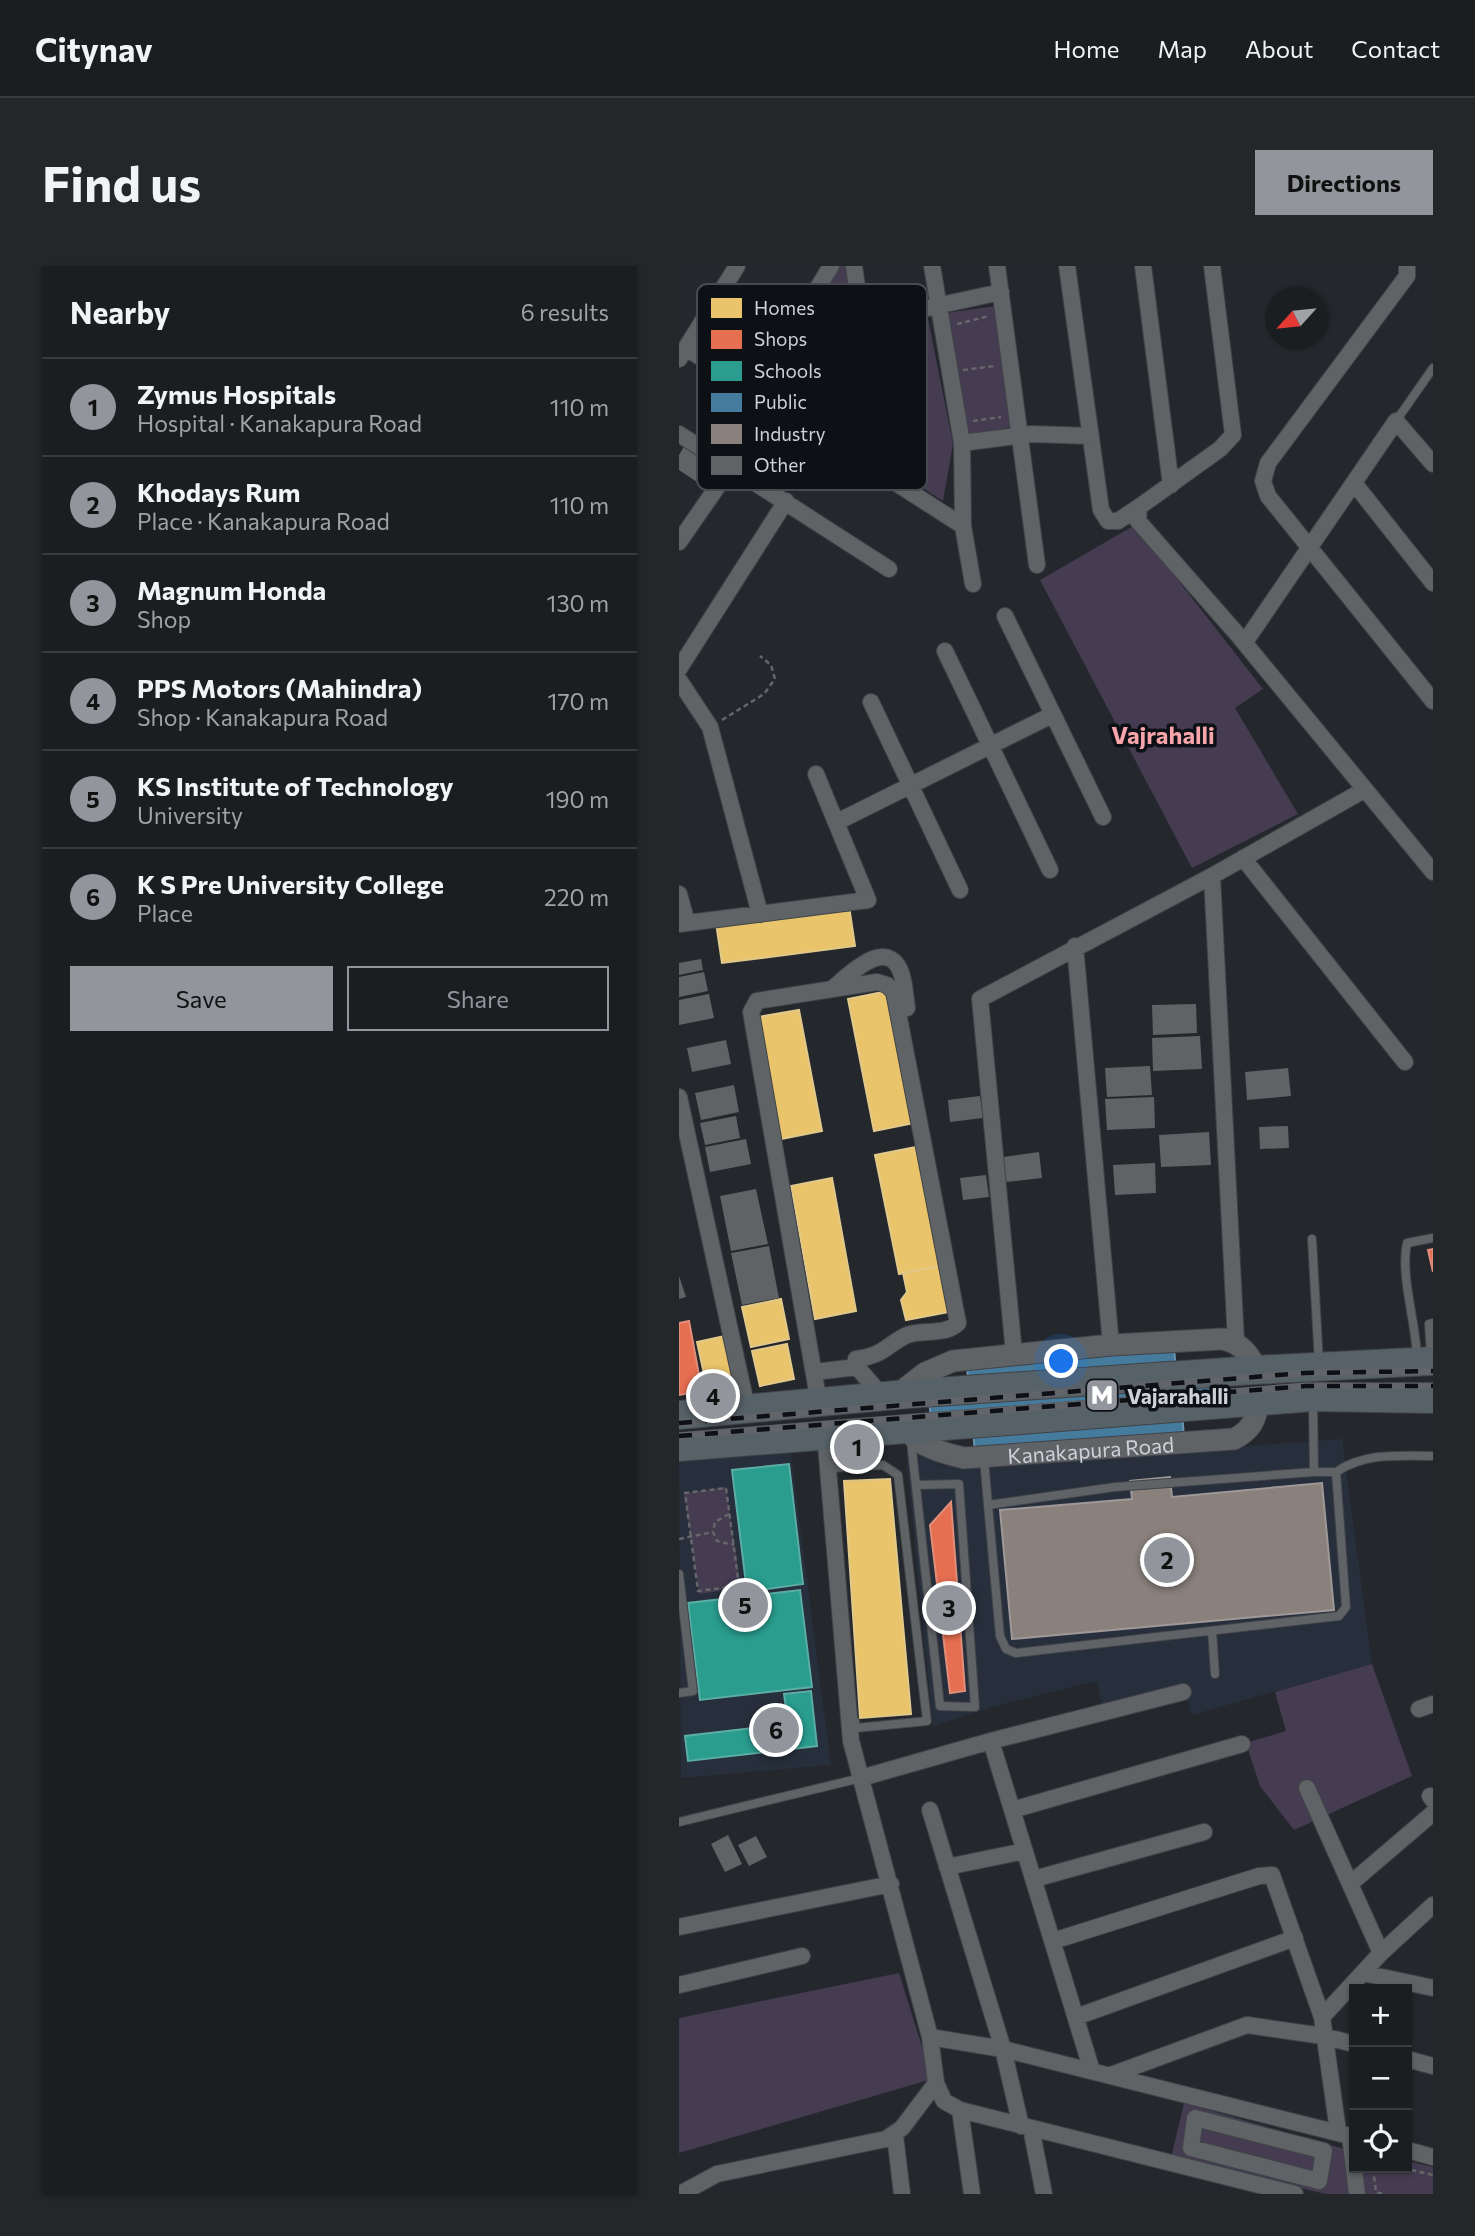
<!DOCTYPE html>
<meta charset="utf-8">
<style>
:root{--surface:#1b1e21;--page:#24272a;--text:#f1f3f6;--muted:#a0a2a5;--line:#393c3f;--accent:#92969c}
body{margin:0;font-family:Commissioner,sans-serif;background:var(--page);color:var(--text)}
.controls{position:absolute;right:21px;bottom:21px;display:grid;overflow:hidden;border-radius:0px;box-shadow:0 2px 5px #0004}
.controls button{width:63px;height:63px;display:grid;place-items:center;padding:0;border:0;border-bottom:2px solid var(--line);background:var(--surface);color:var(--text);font:35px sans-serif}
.compass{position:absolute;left:586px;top:21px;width:63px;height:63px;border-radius:50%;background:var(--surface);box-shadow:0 2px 5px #0004;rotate:243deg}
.you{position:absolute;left:383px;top:1096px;width:24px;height:24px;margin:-18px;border:5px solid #fff;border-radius:50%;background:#1a73e8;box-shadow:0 0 0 10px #1a73e833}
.badge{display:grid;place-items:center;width:46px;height:46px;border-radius:50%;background:var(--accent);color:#111;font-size:23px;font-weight:700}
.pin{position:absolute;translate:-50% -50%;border:4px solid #fff;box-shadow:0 2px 7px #0006}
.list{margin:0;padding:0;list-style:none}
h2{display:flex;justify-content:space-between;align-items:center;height:91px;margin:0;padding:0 28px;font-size:30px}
h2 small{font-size:23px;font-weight:400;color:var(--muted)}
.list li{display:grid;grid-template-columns:46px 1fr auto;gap:21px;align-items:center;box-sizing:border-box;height:98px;padding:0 28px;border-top:2px solid var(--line)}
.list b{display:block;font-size:26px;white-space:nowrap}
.list p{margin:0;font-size:23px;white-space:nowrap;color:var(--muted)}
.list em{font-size:23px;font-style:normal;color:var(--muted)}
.actions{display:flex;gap:14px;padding:21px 28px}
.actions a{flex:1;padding:16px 0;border:2px solid var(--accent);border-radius:0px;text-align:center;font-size:24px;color:var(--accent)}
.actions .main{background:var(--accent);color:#111}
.icon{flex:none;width:38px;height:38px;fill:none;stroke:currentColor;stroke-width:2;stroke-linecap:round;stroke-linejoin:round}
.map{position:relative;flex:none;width:754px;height:1928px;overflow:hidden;border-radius:0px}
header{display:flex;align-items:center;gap:42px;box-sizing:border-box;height:98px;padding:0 35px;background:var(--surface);border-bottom:2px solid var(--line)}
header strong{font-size:33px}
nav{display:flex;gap:38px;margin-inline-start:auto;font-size:24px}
.intro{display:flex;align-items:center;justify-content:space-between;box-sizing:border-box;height:168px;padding:0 42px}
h1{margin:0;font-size:49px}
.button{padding:18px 32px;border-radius:0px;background:var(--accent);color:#111;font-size:24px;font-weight:700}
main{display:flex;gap:42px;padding:0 42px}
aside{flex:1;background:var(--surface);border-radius:0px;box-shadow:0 2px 5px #0004}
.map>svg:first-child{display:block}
</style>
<header>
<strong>Citynav</strong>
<nav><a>Home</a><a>Map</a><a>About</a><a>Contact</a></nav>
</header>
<div class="intro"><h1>Find us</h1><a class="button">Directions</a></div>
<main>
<aside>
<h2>Nearby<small>6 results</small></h2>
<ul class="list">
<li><span class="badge">1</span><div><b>Zymus Hospitals</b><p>Hospital · Kanakapura Road</p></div><em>110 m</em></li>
<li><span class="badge">2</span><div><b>Khodays Rum</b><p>Place · Kanakapura Road</p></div><em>110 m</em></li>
<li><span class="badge">3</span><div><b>Magnum Honda</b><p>Shop</p></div><em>130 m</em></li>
<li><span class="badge">4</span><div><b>PPS Motors (Mahindra)</b><p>Shop · Kanakapura Road</p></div><em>170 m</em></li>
<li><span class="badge">5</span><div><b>KS Institute of Technology</b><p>University</p></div><em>190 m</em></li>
<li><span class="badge">6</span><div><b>K S Pre University College</b><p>Place</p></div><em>220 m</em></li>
</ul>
<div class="actions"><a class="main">Save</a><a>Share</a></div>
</aside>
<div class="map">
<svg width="754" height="1928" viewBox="0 0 754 1928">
<rect width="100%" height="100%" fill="#24282c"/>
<path fill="#272f3c" d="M663 1173 693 1398 513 1449 504 1421 423 1440 418 1415 317 1440 254 1460 227 1189 244 1186 262 1200H299Z
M110 1174 152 1499 2 1512 0 1185Z"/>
<path fill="#453c52" d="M159 0H170L179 70 249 53 274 178 264 235 88 122Z
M317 40 336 161 286 169 267 47Z
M456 259 584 423 556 442 619 548 513 602 361 314Z
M47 1221 62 1322 20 1328 5 1227Z
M693 1398 733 1510 615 1564 581 1520 567 1477 607 1465 596 1426Z
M220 1707 253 1813 0 1887V1752Z
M505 1837 665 1883 671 1928H647L492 1892Z
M728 1895 754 1901V1928H682L679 1902H728Z"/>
<path fill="#e9c46a" stroke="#e1c88b" stroke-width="2" d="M170 640 176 680 43 697 37 657Z
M209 725 235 857 195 865 169 733Z
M120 744 143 865 102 873 79 751Z
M237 881 261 1000 220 1008 196 889Z
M153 912 177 1045 136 1053 112 920Z
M261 1000 270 1046 227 1054 222 1034 228 1026 224 1007Z
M102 1033 110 1073 72 1081 63 1041Z
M46 1070 57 1120 29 1126 18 1076Z
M108 1078 115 1113 81 1120 73 1085Z
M211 1213 232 1448 181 1452 165 1215Z"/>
<path fill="#e76f51" stroke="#e08d7a" stroke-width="2" d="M754 983V1006L749 984Z
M10 1055 23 1125 0 1129V1057Z
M272 1236 286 1425 271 1427 251 1259Z"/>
<path fill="#2a9d8f" stroke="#5bada5" stroke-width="2" d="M110 1198 124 1318 68 1326 53 1204Z
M121 1324 133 1421 21 1434 9 1337Z
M132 1425 138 1480 9 1495 6 1470 109 1458 105 1428Z"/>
<path fill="#457b9d" stroke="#6e95af" stroke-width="2" d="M495 1083 497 1103 544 1099 547 1144 503 1147 505 1171 296 1186 294 1165 253 1168 249 1119 289 1116 288 1098Z"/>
<path fill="#8a817c" stroke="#9e9998" stroke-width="2" d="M491 1211 493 1231 643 1217 655 1344 333 1373 321 1244 453 1233 451 1215Z"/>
<path fill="#606266" d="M6 179 34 198 21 218 0 204V189Z
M22 693 24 704 0 709V697Z
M25 706 29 725 0 731V711Z
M30 728 35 752 0 759V734Z
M517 738 518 767 474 769 473 739Z
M521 770 523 803 474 805 473 772Z
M47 774 52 798 13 806 8 782Z
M471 800 473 829 428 831 426 802Z
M609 802 612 830 568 834 566 806Z
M55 819 60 846 22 854 16 827Z
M301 830 304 852 271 856 269 834Z
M475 831 476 862 428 864 426 833Z
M57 850 61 872 26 879 21 857Z
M609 860 610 882 581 883 580 861Z
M530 866 532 899 482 901 480 869Z
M67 873 72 898 31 906 26 881Z
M360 886 363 912 327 916 324 891Z
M476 897 477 927 436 929 434 899Z
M307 909 310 931 284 934 281 912Z
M77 923 89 978 52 985 41 930Z
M90 980 100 1032 63 1039 52 987Z
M0 1010 7 1031 0 1033Z
M49 1569 63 1598 46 1606 32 1578Z
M77 1570 88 1591 70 1600 59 1579Z"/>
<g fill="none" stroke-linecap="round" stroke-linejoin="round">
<g stroke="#404348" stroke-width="10">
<path id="lane" d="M717 155 754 102
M633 973 640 1097
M752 1090 750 1058 754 1057
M738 1091C737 1057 721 1009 728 977L754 972
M634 1138 635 1206H657L667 1341 660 1350 337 1387 327 1383 321 1370 309 1239 436 1221 635 1206
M232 1175 261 1440 296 1441 280 1218 237 1219
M305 1193 309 1239
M156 1202 204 1199 219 1209 248 1455 177 1462 176 1455
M657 1206C687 1186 719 1190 754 1190
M0 1308 14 1425 0 1427
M533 1365 536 1408
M0 1556 182 1512"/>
</g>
<g stroke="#404348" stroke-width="18">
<path id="street" d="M175 0 183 56 322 26
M253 0 283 177 284 260 294 318
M318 0 358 299
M388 0 422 244 429 255H439L460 241
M464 0 492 219
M533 0 554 169 541 183 460 241 459 255 559 369 754 606
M728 0V10L589 197 584 215 589 230 754 435
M7 82 284 260
M0 93 58 0
M75 127 152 0
M0 168 210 303
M283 177 353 168 412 170
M675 217 754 317
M0 276 52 201
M326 350 424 551
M566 376 717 155 754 198
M266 385 371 604
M0 403 107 235
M0 414 31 461 81 648
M192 436 281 624
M158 556 373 449
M564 592 726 796
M533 610 557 1076
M0 628 8 657
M0 658 189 634 137 508
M396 680 432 1079
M154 722C169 710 206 671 221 704 226 715 226 730 228 742
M0 831 68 1142
M335 1087 301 733 533 610 685 524
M178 1101 203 1130
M136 1106 178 1101
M140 1137 72 746 78 735 198 716 208 719 215 726 279 1057C265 1071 242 1062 226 1070 205 1081 205 1089 177 1093L178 1101
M146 1167 172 1475 251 1771 257 1817 265 1835 281 1844 616 1928
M740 1443 754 1438
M312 1475 504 1426
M182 1512 312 1475 413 1805
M628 1522 702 1687
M751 1530 754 1534
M333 1544 563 1478
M268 1601 346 1585
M355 1613 525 1566
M671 1618 754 1547
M0 1661 212 1618
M374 1675 580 1610 593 1609 643 1751
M684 1707 754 1722
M0 1719 123 1690
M397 1751 616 1672
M251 1771 324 1783 251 1544
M728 1793 754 1800
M432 1809 568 1759 644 1770 675 1778
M281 1844 293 1928
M516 1852 645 1885 640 1915 512 1882Z
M342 1860 324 1783 675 1871
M352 1862 365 1928
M659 1865 643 1751 702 1687 754 1639
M216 1869 223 1928
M671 1869 678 1928
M728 1884 754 1891
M1 1928 38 1908 207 1873 223 1862 257 1817"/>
</g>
<g stroke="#404348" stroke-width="23">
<g id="secondary">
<path d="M228 1128V1121L246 1107 274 1095 432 1079 544 1073C560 1077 572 1087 576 1104"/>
<path id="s1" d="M229 1163C236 1180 268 1188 285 1192L555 1173C571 1165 578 1154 579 1135"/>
</g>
</g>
<g stroke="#404348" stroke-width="30">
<path id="highway" d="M0 1149 228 1128 576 1104 754 1095
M0 1181 634 1131 754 1133"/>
</g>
<path stroke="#646669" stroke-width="2.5" stroke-dasharray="5 3.5" stroke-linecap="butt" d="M278 58 310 50
M284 104 316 100
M294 155 322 151
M43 454 85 428 96 413 92 399 81 390
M50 1248 36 1256 34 1266 38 1275 55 1279
M0 1273 34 1266
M60 1320 47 1222 6 1227 19 1325 60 1320 81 1317
M694 1902 697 1926 704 1928
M724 1902 754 1909"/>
<use href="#lane" stroke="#606366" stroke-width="8"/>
<use href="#street" stroke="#606366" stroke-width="16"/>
<use href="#secondary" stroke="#606366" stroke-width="21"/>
<use href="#highway" stroke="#566168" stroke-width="28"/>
<g stroke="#616468" stroke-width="7">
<path id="rail" d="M0 1157 625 1107 754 1105
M0 1170 627 1120H754"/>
</g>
<use href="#rail" stroke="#0d1014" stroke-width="4.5" stroke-dasharray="13" stroke-linecap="butt"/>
</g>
<defs>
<g id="metro-square" transform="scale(1.75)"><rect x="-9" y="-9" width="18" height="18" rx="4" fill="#92969c" stroke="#0d1014"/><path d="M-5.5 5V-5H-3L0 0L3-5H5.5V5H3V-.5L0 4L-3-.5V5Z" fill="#fff"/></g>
</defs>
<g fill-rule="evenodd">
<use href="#metro-square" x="423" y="1129"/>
</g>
<g text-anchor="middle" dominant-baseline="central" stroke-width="7" stroke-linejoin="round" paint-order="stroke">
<g font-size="21" font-weight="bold" fill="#ced2d8" stroke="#0d1014" text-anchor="start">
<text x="448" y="1129">Vajarahalli</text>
</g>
<g font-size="21" fill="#ced2d8" stroke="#0d1014">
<text stroke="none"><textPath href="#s1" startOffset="192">Kanakapura Road</textPath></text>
</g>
<g font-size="24" font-weight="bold" fill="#f9a5ac" stroke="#0d1014">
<text x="484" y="468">Vajrahalli</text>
</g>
</g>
<rect x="18" y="18" width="230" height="206" rx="10" fill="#0d1014" stroke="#474a4f" stroke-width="2"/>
<rect x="32" y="32" width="31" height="20" fill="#e9c46a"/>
<rect x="32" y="64" width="31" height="19" fill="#e76f51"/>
<rect x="32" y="95" width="31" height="20" fill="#2a9d8f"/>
<rect x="32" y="127" width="31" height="19" fill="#457b9d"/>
<rect x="32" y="158" width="31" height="20" fill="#8a817c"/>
<rect x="32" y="190" width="31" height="19" fill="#606266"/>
<g font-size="19" fill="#ced2d8">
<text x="75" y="49">Homes</text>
<text x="75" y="80">Shops</text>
<text x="75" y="112">Schools</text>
<text x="75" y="143">Public</text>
<text x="75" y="175">Industry</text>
<text x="75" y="206">Other</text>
</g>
</svg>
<div class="controls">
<button>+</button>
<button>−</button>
<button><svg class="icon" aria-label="locate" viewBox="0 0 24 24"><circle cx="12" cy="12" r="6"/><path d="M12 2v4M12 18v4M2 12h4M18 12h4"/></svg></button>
</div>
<svg class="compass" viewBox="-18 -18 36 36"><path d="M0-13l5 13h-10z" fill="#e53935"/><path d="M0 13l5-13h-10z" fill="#a0a2a5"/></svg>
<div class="you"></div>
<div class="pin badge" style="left:178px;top:1181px">1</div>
<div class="pin badge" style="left:488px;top:1294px">2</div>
<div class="pin badge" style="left:270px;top:1342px">3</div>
<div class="pin badge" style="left:34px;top:1130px">4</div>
<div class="pin badge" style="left:66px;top:1339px">5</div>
<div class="pin badge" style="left:97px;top:1464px">6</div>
</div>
</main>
